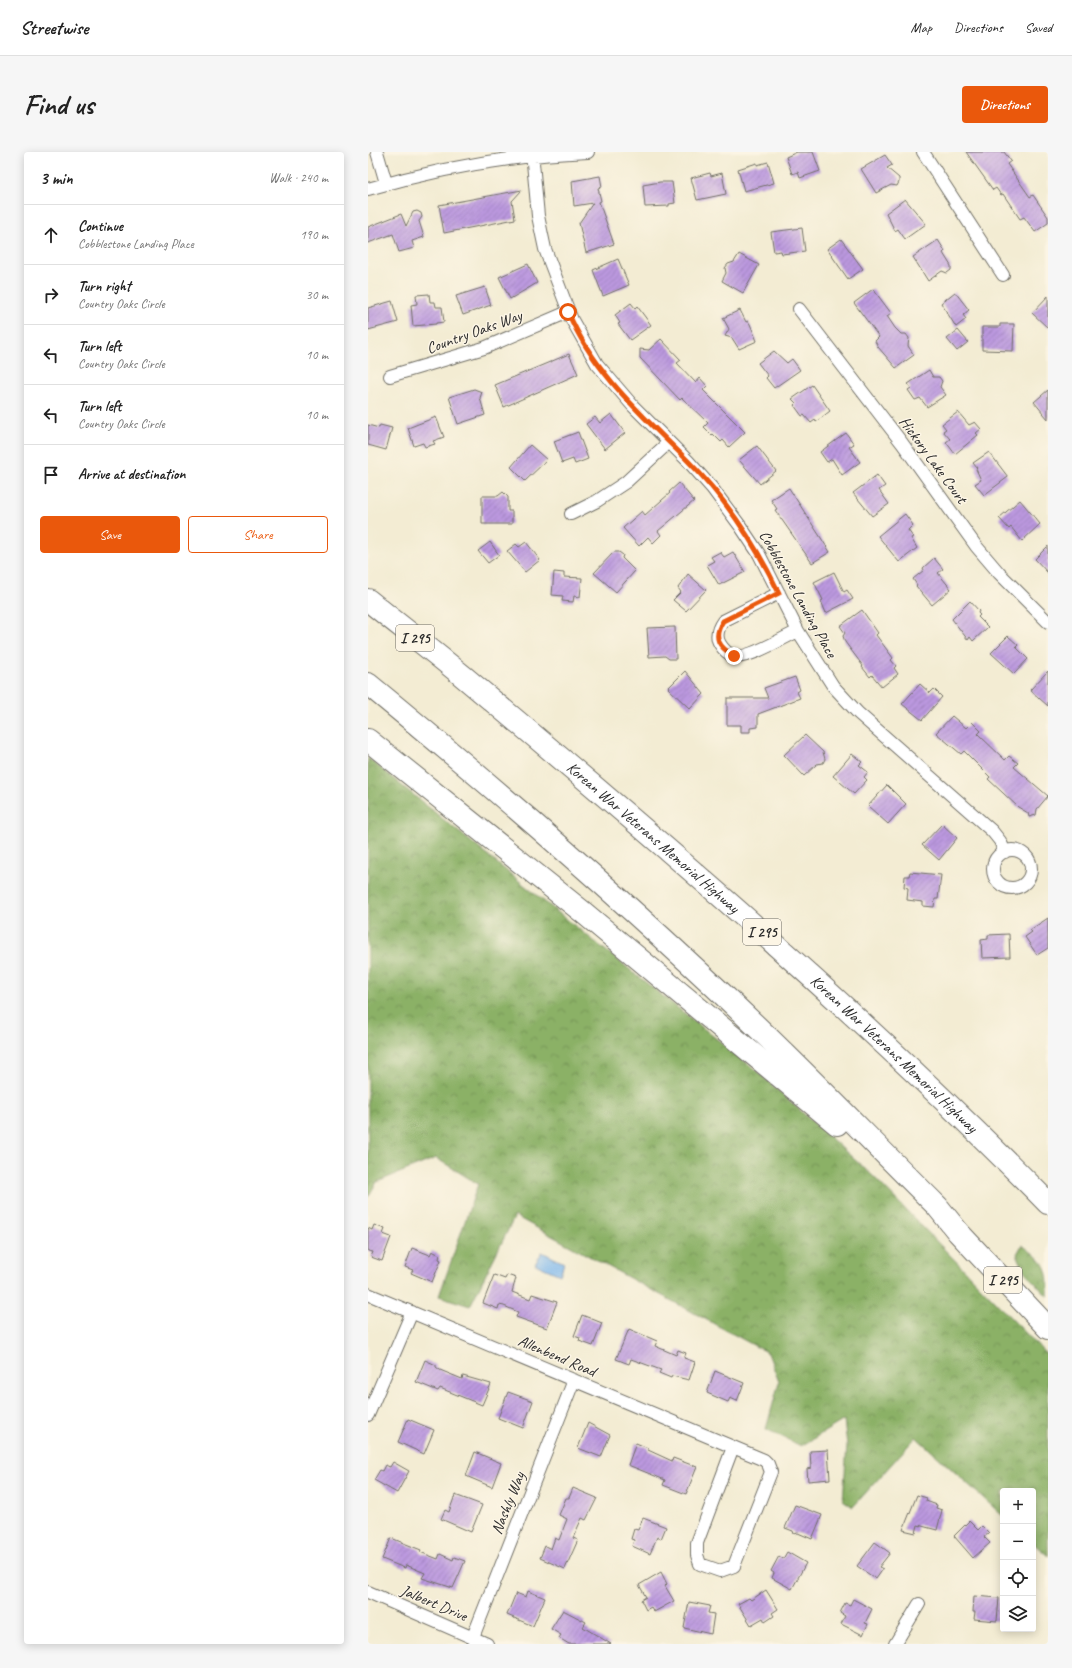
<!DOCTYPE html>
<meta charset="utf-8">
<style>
:root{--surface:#fff;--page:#f6f6f6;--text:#222;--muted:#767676;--line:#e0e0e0;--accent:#ea580c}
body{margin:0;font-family:Caveat,sans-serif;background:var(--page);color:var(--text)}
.controls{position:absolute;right:12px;bottom:12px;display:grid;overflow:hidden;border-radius:4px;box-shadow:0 2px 10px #0003}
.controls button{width:36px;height:36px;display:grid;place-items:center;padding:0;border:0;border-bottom:1px solid var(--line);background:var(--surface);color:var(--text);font:20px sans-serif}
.stop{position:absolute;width:12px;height:12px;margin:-9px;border:3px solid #ea580c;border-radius:50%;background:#fff}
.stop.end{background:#ea580c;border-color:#fff;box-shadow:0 1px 4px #0008}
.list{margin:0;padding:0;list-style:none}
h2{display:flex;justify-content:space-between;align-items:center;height:52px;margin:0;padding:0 16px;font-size:17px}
h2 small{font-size:13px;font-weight:400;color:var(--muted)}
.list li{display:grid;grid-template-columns:26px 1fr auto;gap:12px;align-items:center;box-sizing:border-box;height:60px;padding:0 16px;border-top:1px solid var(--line)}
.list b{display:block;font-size:15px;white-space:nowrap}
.list p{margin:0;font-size:13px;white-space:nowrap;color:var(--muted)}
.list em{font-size:13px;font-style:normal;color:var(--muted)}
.actions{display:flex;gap:8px;padding:12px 16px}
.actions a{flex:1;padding:9px 0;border:1px solid var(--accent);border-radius:4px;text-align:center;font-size:14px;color:var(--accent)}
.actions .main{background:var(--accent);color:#fff}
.icon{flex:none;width:22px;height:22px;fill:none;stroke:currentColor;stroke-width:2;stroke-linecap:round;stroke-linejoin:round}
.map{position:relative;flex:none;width:680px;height:1492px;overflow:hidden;border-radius:4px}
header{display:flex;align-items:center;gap:24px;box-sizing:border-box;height:56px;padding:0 20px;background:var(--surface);border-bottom:1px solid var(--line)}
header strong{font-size:19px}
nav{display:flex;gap:22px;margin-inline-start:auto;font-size:14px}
.intro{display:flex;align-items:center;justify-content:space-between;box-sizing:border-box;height:96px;padding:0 24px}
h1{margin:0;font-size:28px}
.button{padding:10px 18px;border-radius:4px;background:var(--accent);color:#fff;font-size:14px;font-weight:700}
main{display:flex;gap:24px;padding:0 24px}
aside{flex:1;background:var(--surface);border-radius:4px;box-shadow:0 2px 10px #0003}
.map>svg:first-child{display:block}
</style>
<header>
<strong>Streetwise</strong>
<nav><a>Map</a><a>Directions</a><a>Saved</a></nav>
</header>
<div class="intro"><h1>Find us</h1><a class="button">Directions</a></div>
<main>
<aside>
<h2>3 min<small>Walk · 240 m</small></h2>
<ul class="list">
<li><svg class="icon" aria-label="ahead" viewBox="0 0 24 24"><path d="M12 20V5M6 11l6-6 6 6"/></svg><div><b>Continue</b><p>Cobblestone Landing Place</p></div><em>190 m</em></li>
<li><svg class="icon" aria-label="right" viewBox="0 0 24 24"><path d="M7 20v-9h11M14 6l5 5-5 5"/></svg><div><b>Turn right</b><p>Country Oaks Circle</p></div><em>30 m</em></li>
<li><svg class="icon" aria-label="left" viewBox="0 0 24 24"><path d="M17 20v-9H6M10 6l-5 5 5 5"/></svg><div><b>Turn left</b><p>Country Oaks Circle</p></div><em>10 m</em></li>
<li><svg class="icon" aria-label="left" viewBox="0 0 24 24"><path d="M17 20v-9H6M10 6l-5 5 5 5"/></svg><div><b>Turn left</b><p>Country Oaks Circle</p></div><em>10 m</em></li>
<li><svg class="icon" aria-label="arrive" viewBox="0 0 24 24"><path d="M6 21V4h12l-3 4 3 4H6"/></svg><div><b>Arrive at destination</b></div></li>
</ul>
<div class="actions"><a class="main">Save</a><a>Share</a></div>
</aside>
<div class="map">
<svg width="680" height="1492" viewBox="0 0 680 1492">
<defs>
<pattern id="forest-crowns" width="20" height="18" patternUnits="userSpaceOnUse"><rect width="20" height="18" fill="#8bb166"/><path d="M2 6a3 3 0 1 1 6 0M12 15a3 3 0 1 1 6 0" fill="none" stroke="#729054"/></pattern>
<pattern id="building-hatch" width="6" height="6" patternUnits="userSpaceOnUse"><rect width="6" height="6" fill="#bb98df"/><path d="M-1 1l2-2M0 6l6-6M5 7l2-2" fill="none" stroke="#987cb5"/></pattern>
</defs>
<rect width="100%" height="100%" fill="#fcf5e5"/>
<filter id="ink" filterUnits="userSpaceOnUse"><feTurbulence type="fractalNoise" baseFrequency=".025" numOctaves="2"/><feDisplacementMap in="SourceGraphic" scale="8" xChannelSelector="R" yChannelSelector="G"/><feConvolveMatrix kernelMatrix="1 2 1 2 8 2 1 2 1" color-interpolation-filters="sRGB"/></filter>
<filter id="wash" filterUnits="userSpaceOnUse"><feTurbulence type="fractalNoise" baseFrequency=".012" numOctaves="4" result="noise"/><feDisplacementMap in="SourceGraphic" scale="16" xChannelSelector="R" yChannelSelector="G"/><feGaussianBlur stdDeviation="0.9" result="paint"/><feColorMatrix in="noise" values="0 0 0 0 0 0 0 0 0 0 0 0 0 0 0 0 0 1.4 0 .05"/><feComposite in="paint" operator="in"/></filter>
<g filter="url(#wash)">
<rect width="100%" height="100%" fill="#f3ecd3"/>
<path fill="url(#forest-crowns)" stroke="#5b6e48" d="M0 606 172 746 384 915 507 1026 680 1204V1404L665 1391V1339H635V1364L548 1285 485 1355 475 1348 479 1293 476 1268 433 1294 398 1277 411 1230 400 1201 147 1064 102 1154 71 1144 110 1032 68 1006 9 1030 0 1045Z
M654 1093C679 1111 680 1115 680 1145L657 1120 649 1102Z"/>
<path fill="#7bb6ec" stroke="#53708c" d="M174 1100 196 1111 192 1123 167 1112Z"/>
<g id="blocks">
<path fill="url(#building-hatch)" d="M429 0H445L452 19 432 26 430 20 424 22 418 5Z
M598 0H636L643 9 639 12 662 45 665 43 680 65V71L667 80 656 65 652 67 635 42 633 43 628 36 625 38Z
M517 3 524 13 519 16 531 26V30L529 34 523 33 508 41 493 17Z
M400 10 406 31 376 39 370 17 389 11V13Z
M342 21 343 24 354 21 358 42 329 48 323 26Z
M232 24 234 35 230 36 233 49 231 50 246 92 218 101 211 71 225 51 206 54 204 29Z
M292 30H304L307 51 301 52V54L277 55 275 33Z
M154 38 144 49 147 67 76 81 71 53Z
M537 47 558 72 537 87 530 77 527 79 518 61Z
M49 59 53 61 54 65 51 69 56 85 44 89 46 96 31 100 25 82 0 91V75L33 62 38 74 45 60Z
M434 76 437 99 414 102 413 99 406 100 403 80Z
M473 87 495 117 480 127 459 97Z
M570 88 577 99 575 101 583 114V118L579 121 574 119 560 129 545 105Z
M371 102 391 113 375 141 354 129 358 121 357 116 360 112 366 110Z
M250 107 261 133 235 144 225 118Z
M160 112 169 131 142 147 131 125Z
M117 135 123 153 95 163 88 144Z
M505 137 523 161 519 164 527 176 533 182H538L541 186 540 194 546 203 528 216 510 195 507 189 511 185 486 151Z
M587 140 601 158 595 163 598 167 588 175 573 151Z
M61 142 62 150H67L68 155H74L76 170 68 171V172L45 174 43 153 49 152 48 143Z
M680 144V176L664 161Z
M24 149 30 170 0 178V156Z
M263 151 267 156 269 154 283 173 262 188 250 172 252 171 247 163Z
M372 158 378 170 380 169 382 172 389 189 371 197 364 186 357 184 361 177 355 166Z
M632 172H646L645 199 614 198V175H632Z
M590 178 600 190 589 199 579 187Z
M293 187 313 208 309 211 328 231 332 226 339 234 335 238 377 280 361 295 355 288 353 290 345 282 344 283 336 275 340 271 314 246 312 248 272 206V197L281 198Z
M406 199 419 211 424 207 432 218 406 236 398 226 400 224 390 211Z
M201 202 210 222 136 255 127 233Z
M561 218 565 225H571L574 229 572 235 578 243 559 255 552 246 547 248 540 238 543 236 540 232Z
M444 233 462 259 448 270 447 268 443 271 436 263 434 264 426 253 428 251 424 247Z
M106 237 114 240 112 246 117 263 90 272 81 245Z
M680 238V267L666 250Z
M590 260 601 273 607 270 613 277 608 281 610 283 587 302 578 290 582 287 575 279 578 277 574 272Z
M243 262 257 281 237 297 218 272 227 265 232 271Z
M68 265 76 285 65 289 67 292 57 295 55 291 46 294 40 276Z
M0 273 11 276 12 273 24 276 18 298 0 293Z
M210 280 220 307 207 312 205 307 194 311 186 289Z
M478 281 486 292 481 295 492 310 474 323 464 307 459 310 452 300Z
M162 293 179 308 157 329 143 315Z
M389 294 408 319 392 332 371 308Z
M621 300 640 325 616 343 607 332 613 328 608 317 609 316 605 311Z
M509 323 517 334 511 338 521 352 504 364 485 341Z
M311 331 326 349 290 379 293 383 285 391 280 385 271 394 255 376 274 359 277 363 302 341 301 340Z
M421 336 462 400 444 411 407 358 409 357 403 348Z
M135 340 140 345V359H144V372H114V344H130Z
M652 348 672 372 654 389 643 375 641 377 631 366Z
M537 362 545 373 540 378 545 385 543 386 549 396 531 410 510 384Z
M122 390 131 403 120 411 110 399Z
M158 390 172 408 157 420 139 399 148 392 151 395Z
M680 394V421L667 407Z
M246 400H251L255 403 254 406 267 419 248 440 226 421Z
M352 400 356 405 365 400 377 420 351 433 339 413 346 409 343 405Z
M566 406 575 417 570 421 583 437 564 453 548 434 549 433 545 427 556 418 555 416Z
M186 420 196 421V425L214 426 212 445 206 444 205 450 194 449 195 444 184 443Z
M466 420 476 440 479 438 485 447 458 461 453 449 455 448 446 430Z
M320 422 338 438 318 459 305 448 313 440 310 436Z
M602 449 611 459 610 461 612 463 610 465 620 475 605 489 602 485 600 488 584 467Z
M494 458 510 481 508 483 525 506 523 508 528 514 526 516 530 522 514 535 504 523 502 525 494 515 495 514 477 490 475 484 477 481 472 474Z
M307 475 308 507H301L297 504 281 505 279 476Z
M640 484 650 493 648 495 660 507 646 522 623 501Z
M317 519 336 542 322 557 300 536Z
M680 519V554L662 538Z
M427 525 432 538 429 540 432 546 390 562V575L382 576V580H373V573H359V546H400L396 536Z
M552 532 562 541 566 537 574 545 554 568 534 552Z
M584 564 598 576 604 570 613 579 610 582 637 608 641 604 650 611 646 615 680 644 669 657 668 663 661 665 660 661 650 655 620 627 622 625 596 599 593 602 568 581Z
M437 583 455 600 457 607 455 611 449 612 436 624 416 603Z
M484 602 494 610 491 613 500 620 496 625 499 628 486 642 465 624Z
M519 633 538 652 520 672 500 654Z
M574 672 589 686 571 708 554 693Z
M542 720 573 723 570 747H567L566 755 555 754V750L539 748 540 736 536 735 537 724H541Z
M680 766V796L669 803 657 785 664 780 662 778Z
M641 782 642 805 614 806 613 788 620 787V783Z
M6 1073 17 1077 15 1082 23 1085 14 1109 3 1105 5 1100 0 1099V1076L4 1078Z
M44 1096 62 1103 64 1099 72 1103 71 1107 73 1108 64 1130 43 1121 45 1118 37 1115Z
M126 1123 137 1127 139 1123 148 1126 144 1140 162 1147 164 1142 189 1150 179 1176 148 1165 150 1160 136 1154 131 1153 130 1157 115 1151Z
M214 1163 234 1171 225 1194 211 1189 212 1186 206 1184Z
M261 1177 289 1189 287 1194 308 1203 310 1198 318 1201 316 1206 327 1210 321 1228 304 1224 303 1226 291 1221 293 1218 263 1207 261 1212 248 1207Z
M57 1208 68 1213V1215L72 1218 94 1227 95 1224 123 1232 114 1253 72 1236 70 1239 48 1230Z
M347 1219 376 1231 369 1249 362 1246 360 1250 339 1241Z
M140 1240 165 1249 155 1276 130 1266Z
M40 1267 66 1278 56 1302 30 1290Z
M220 1271 242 1283 233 1305 210 1296Z
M268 1291 280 1296V1298L304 1309 305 1306 329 1315 318 1342 295 1333 297 1328 260 1313Z
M460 1298 462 1327 440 1329 439 1317 443 1316 442 1299Z
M107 1300 133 1311 124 1335 98 1324Z
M25 1310 41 1319 29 1341 6 1328 12 1318 14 1319 17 1313 22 1315Z
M205 1336 229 1346 218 1368 214 1366 205 1386 210 1388 197 1417 172 1406 177 1394 183 1397 187 1386 191 1388 199 1367 191 1363 198 1346H201Z
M87 1343 114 1353 103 1380 73 1367 77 1358 81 1360Z
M549 1343 559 1346 558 1349 569 1353 568 1356 574 1358 569 1378 550 1373 548 1381 535 1378Z
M427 1353 454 1363 444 1387 430 1381 426 1382 425 1379 417 1376Z
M275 1366 298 1375 293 1387 289 1385 282 1402 264 1394 266 1388 263 1387 266 1377 270 1378Z
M601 1369 610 1378 614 1374 621 1381 616 1385 622 1391 605 1406 586 1384Z
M23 1386 53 1398 52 1400 70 1407 72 1402 85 1408 86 1405 97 1409 85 1436 54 1426 57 1421 38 1413 37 1416 34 1415 14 1407Z
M507 1390 522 1401 511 1415 515 1417 508 1427 489 1414Z
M419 1400 438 1411 424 1437 404 1426 406 1421 403 1419 411 1404 415 1407Z
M293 1420 299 1432 297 1434 306 1449 286 1460 283 1455 278 1458 273 1448 278 1445 271 1433Z
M398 1438 410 1457 404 1461 406 1464 397 1470 395 1466 383 1473 370 1452 381 1446 383 1448Z
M160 1439 177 1446 165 1474 139 1463 148 1441 158 1445Z
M606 1444 631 1446 629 1469 606 1467 607 1460H605Z
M485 1447 504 1457 497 1471 500 1472 495 1483 473 1472 477 1464 472 1461 477 1451 482 1453Z
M321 1450 342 1454 340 1461 346 1462 343 1482 316 1476Z
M195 1458 218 1470 215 1475 243 1492H201L191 1486 193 1483 183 1477Z"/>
</g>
</g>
<g filter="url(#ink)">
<use href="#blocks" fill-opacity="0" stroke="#716f66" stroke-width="1"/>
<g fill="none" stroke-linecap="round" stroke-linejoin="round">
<g stroke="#716f66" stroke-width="14">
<path id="street" d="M9 0 18 31
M164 0 170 64 177 97 204 168 229 212 265 254 320 309 344 336 373 375 391 402 430 479 465 534 490 561 624 679 632 689 637 700
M555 0 635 123
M0 37C72 16 146 3 220 0
M431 157 534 291 608 394 631 421 680 470
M22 224 116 196 200 160
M203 362 229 349 258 330 300 291
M411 441 355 469C350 476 347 484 352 492 355 497 360 502 366 504 379 508 417 485 430 479
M625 717a19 19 0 1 1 38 0a19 19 0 1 1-38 0Z
M0 1142 396 1308 400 1312 403 1320 366 1414 352 1419 332 1412 329 1403V1391L365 1295
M0 1263 44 1160
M0 1440 119 1492
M105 1485 206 1228
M527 1492 551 1452"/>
</g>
<g stroke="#716f66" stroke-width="24">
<g id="highway">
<path id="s1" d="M0 448C32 474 65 499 96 525 297 693 496 864 680 1051"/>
<path d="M0 532C133 641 263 754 387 873 449 932 508 994 569 1054L590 1080 680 1176"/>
<path d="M0 588 216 761 469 972"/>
</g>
</g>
<use href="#street" stroke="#fff" stroke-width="12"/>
<use href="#highway" stroke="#fff" stroke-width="22"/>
</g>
</g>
<g fill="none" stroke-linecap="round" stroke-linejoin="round" filter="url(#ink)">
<path stroke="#ea580c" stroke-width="5" d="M200 160C225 220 275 264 320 309 357 346 388 393 411 441L355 469C344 486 351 495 366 504"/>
</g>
<g text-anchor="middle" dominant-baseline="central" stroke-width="3" stroke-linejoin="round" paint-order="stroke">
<g fill="#fcf5e5" stroke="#6a6863" stroke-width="1">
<rect x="28" y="473" width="38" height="26" rx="3"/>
<rect x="375" y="767" width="38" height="26" rx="3"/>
<rect x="616" y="1115" width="38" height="26" rx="3"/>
</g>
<g font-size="15" font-weight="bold" fill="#2b2b2b">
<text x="47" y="486">I 295</text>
<text x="394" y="780">I 295</text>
<text x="635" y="1128">I 295</text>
</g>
<g font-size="16" fill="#2b2b2b" stroke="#fcf5e5">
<text transform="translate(106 180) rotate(-20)">Country Oaks Way</text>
<text transform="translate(565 308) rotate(54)">Hickory Lake Court</text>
<text transform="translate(430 442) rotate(61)">Cobblestone Landing Place</text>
<text stroke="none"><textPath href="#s1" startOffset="371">Korean War Veterans Memorial Highway</textPath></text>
<text stroke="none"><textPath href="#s1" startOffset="695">Korean War Veterans Memorial Highway</textPath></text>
<text transform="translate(189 1204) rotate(23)">Allenbend Road</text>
<text transform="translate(140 1351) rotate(-68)">Nashly Way</text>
<text transform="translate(66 1451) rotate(23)">Jalbert Drive</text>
</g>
</g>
</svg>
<div class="controls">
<button>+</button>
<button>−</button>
<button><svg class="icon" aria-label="locate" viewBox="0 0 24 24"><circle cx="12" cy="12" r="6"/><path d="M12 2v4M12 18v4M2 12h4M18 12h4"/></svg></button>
<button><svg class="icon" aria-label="layers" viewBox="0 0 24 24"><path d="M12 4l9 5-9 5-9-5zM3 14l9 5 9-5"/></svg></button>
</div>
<div class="stop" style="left:200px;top:160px"></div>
<div class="stop end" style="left:366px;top:504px"></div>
</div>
</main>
